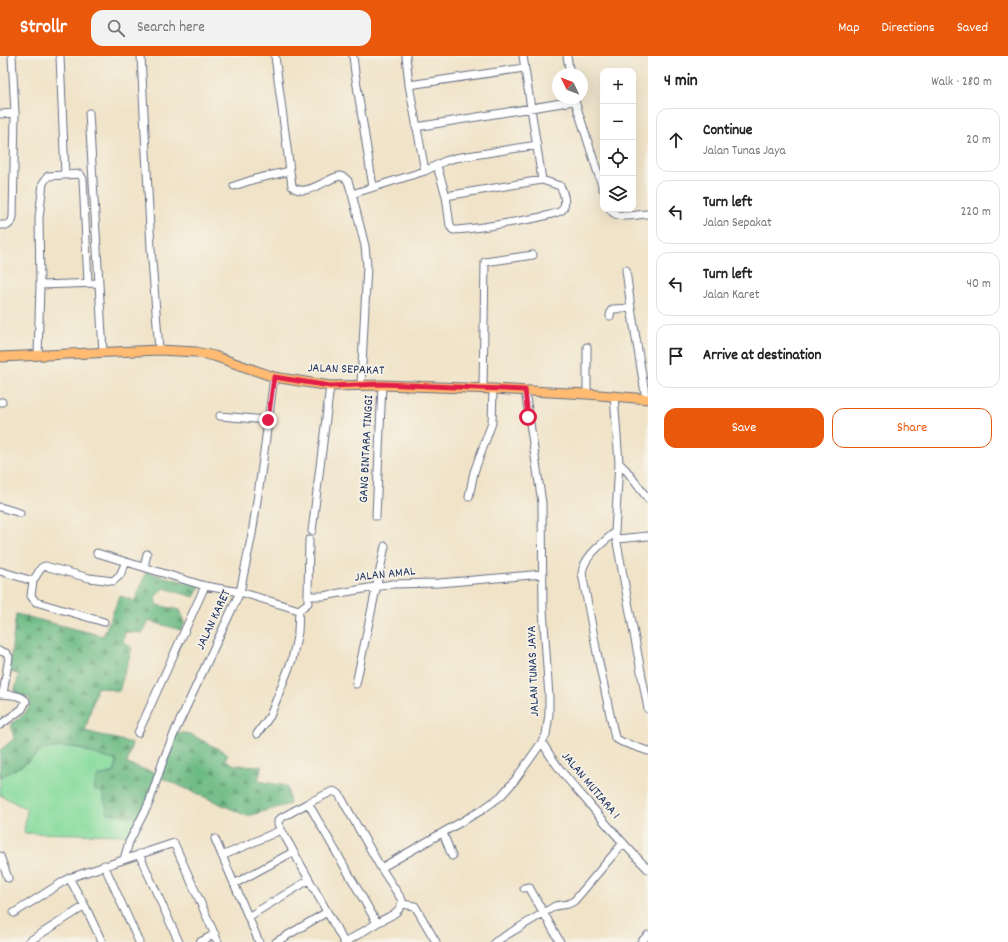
<!DOCTYPE html>
<meta charset="utf-8">
<style>
:root{--surface:#fff;--page:#f2f2f2;--text:#222;--muted:#767676;--line:#e0e0e0;--accent:#ea580c}
body{margin:0;font-family:Dekko,sans-serif;background:var(--page);color:var(--text)}
.controls{position:absolute;right:12px;top:12px;display:grid;overflow:hidden;border-radius:8px;box-shadow:0 4px 16px #0002}
.controls button{width:36px;height:36px;display:grid;place-items:center;padding:0;border:0;border-bottom:1px solid var(--line);background:var(--surface);color:var(--text);font:20px sans-serif}
.compass{position:absolute;left:552px;top:12px;width:36px;height:36px;border-radius:50%;background:var(--surface);box-shadow:0 4px 16px #0002;rotate:313deg}
.stop{position:absolute;width:12px;height:12px;margin:-9px;border:3px solid #e11d48;border-radius:50%;background:#fff}
.stop.end{background:#e11d48;border-color:#fff;box-shadow:0 1px 4px #0008}
.list{margin:0;padding:0;list-style:none}
h2{display:flex;justify-content:space-between;align-items:center;height:52px;margin:0;padding:0 16px;font-size:17px}
h2 small{font-size:13px;font-weight:400;color:var(--muted)}
.list li{display:grid;grid-template-columns:26px 1fr auto;gap:12px;align-items:center;box-sizing:border-box;height:64px;margin:0 8px 8px;padding:0 8px;border:1px solid var(--line);border-radius:12px}
.list b{display:block;font-size:15px;white-space:nowrap}
.list p{margin:0;font-size:13px;white-space:nowrap;color:var(--muted)}
.list em{font-size:13px;font-style:normal;color:var(--muted)}
.actions{display:flex;gap:8px;padding:12px 16px}
.actions a{flex:1;padding:9px 0;border:1px solid var(--accent);border-radius:12px;text-align:center;font-size:14px;color:var(--accent)}
.actions .main{background:var(--accent);color:#fff}
.icon{flex:none;width:22px;height:22px;fill:none;stroke:currentColor;stroke-width:2;stroke-linecap:round;stroke-linejoin:round}
.map{position:relative;flex:none;width:648px;height:886px;overflow:hidden}
header{display:flex;align-items:center;gap:24px;box-sizing:border-box;height:56px;padding:0 20px;background:var(--accent);color:#fff}
header strong{font-size:19px}
nav{display:flex;gap:22px;margin-inline-start:auto;font-size:14px}
.search{width:280px;height:36px;background:var(--page);display:flex;align-items:center;gap:10px;box-sizing:border-box;padding:0 14px;border-radius:12px;color:var(--muted);font-size:15px}
main{display:flex}
aside{flex:1;background:var(--surface)}
.map>svg:first-child{display:block}
</style>
<header>
<strong>Strollr</strong>
<div class="search"><svg class="icon" aria-label="search" viewBox="0 0 24 24"><circle cx="10" cy="10" r="6"/><path d="M15 15l6 6"/></svg>Search here</div>
<nav><a>Map</a><a>Directions</a><a>Saved</a></nav>
</header>
<main>
<div class="map">
<svg width="648" height="886" viewBox="0 0 648 886">
<defs>
<pattern id="forest-firs" width="22" height="20" patternUnits="userSpaceOnUse"><rect width="22" height="20" fill="#6dbb84"/><path d="M5 1l3.5 6h-7zM16 11l3.5 6h-7z" fill="#59986f"/></pattern>
</defs>
<rect width="100%" height="100%" fill="#f7f3e8"/>
<filter id="ink" filterUnits="userSpaceOnUse"><feTurbulence type="fractalNoise" baseFrequency=".025" numOctaves="2"/><feDisplacementMap in="SourceGraphic" scale="8" xChannelSelector="R" yChannelSelector="G"/><feConvolveMatrix kernelMatrix="1 2 1 2 8 2 1 2 1" color-interpolation-filters="sRGB"/></filter>
<filter id="wash" filterUnits="userSpaceOnUse"><feTurbulence type="fractalNoise" baseFrequency=".012" numOctaves="4" result="noise"/><feDisplacementMap in="SourceGraphic" scale="16" xChannelSelector="R" yChannelSelector="G"/><feGaussianBlur stdDeviation="0.9" result="paint"/><feColorMatrix in="noise" values="0 0 0 0 0 0 0 0 0 0 0 0 0 0 0 0 0 1.4 0 .05"/><feComposite in="paint" operator="in"/></filter>
<g filter="url(#wash)">
<rect width="100%" height="100%" fill="#f0e3c8"/>
<path fill="#87db9d" stroke="#51857e" d="M57 691H74L116 705 115 716 98 720 102 736 139 761 129 779 24 777 27 753 0 739V721L25 708 42 694Z"/>
<path fill="url(#forest-firs)" stroke="#447571" d="M146 516 200 530 194 541 164 532 155 541 157 549 180 554 185 566 181 574 149 565 143 577 125 576 123 586 132 592 119 635 97 631 85 675 132 687 127 708 156 717 152 733 139 761 108 757 102 736 94 734C96 716 100 721 115 716L116 705 74 691H57L42 694 25 708 0 721V694L14 683 11 667C21 662 27 657 31 647L29 642 14 636 19 619 9 615 16 558 103 580 120 540 135 545Z
M177 676 190 678 228 698 225 704 235 709 262 710 258 725 287 730 290 748 247 760 160 721Z"/>
</g>
<g filter="url(#ink)">
<g fill="none" stroke-linecap="round" stroke-linejoin="round">
<g stroke="#666e83" stroke-width="9">
<path id="minor" d="M60 0 65 119
M141 0 151 192 159 294
M275 0 292 130C304 143 327 122 340 120L345 122 348 125 352 138 365 190 367 210 361 328
M353 0 355 17 373 131
M406 0 409 29 425 115
M523 0 542 124
M567 0 570 18
M409 29 524 12
M574 42 603 133
M89 57 103 296
M0 58 15 57
M416 71 574 45
M437 110 446 140 450 170 453 174C466 174 556 161 562 154 567 148 564 136 560 130L542 124 446 140
M234 130 255 123 290 115
M352 138 425 115 445 105 455 102 537 89
M610 153C617 165 636 158 648 158
M0 169H8L12 165 13 161 15 57 12 0
M626 214 631 252 646 343
M40 229 39 162 43 127 48 120 80 118 83 123 88 227
M610 260 611 255 613 253 631 252
M38 299 40 229 98 227
M483 332 485 206 533 199
M587 338V291
M614 340 619 407 615 476C603 487 584 500 582 517L597 597 615 682 622 686 648 695
M0 346H2
M220 360 268 364
M619 407 626 414 648 443
M469 441 474 416 492 367 493 333
M0 451 20 457
M376 460 382 329
M312 475 330 330
M615 476 648 653
M617 483 648 480
M97 497 205 530 240 536 299 554 308 547V540H323L392 528 439 527 543 518
M144 511 147 498
M0 515 33 525 31 540 36 546 104 566
M33 525 41 512 45 510 89 522 113 525 120 519 126 506
M308 540 309 484
M0 595 6 597 9 601 3 638
M356 628 385 490
M0 638C9 639 20 638 26 645L22 653 0 669
M138 677 205 530
M257 678 270 660 292 604 298 576 299 554
M542 686C554 708 570 726 586 744 606 768 626 791 648 813
M333 735 339 738 381 812 402 844C402 857 387 861 377 867L308 747Z
M308 747 281 762 278 765V768L344 886
M443 777 452 800
M215 783 259 886
M139 798 179 886
M0 800 8 822
M222 800 281 774
M124 803 129 786 149 747 163 705 176 673 240 536 252 478 261 418 274 321
M104 809 139 886
M381 812 482 754 501 740 515 724 542 686 546 679 549 658V641L543 553 542 447 525 334
M69 822 85 850 102 886
M234 828 293 796
M524 832 529 831 560 886
M402 848 415 850 436 886
M14 857 69 822 174 787 218 886
M248 861 309 824
M28 886 85 850
M200 886 215 878
M276 886 327 856
M346 886 377 867
M495 886 555 850 568 848 574 845 581 837 623 787
M641 886 648 879"/>
</g>
<g stroke="#666e83" stroke-width="11">
<path id="major" d="M0 301 159 294 196 296 214 300 274 321 330 330 382 329 493 333 587 338 648 343"/>
</g>
<use href="#minor" stroke="#fff" stroke-width="7"/>
<use href="#major" stroke="#febb71" stroke-width="9"/>
</g>
</g>
<g fill="none" stroke-linecap="round" stroke-linejoin="round" filter="url(#ink)">
<path stroke="#e11d48" stroke-width="5" d="M268 364 274 321 330 330 382 328 525 334 528 361"/>
</g>
<g text-anchor="middle" dominant-baseline="central" stroke-width="3.5" stroke-linejoin="round" paint-order="stroke">
<g font-size="13" fill="#1b2f5e" stroke="#f7f3e8">
<text transform="translate(346 314) rotate(2)">JALAN SEPAKAT</text>
<text transform="translate(367 393) rotate(-87)">GANG BINTARA TINGGI</text>
<text transform="translate(385 519) rotate(-6)">JALAN AMAL</text>
<text transform="translate(214 564) rotate(-65)">JALAN KARET</text>
<text transform="translate(534 615) rotate(-92)">JALAN TUNAS JAYA</text>
<text transform="translate(590 730) rotate(50)">JALAN MUTIARA 1</text>
</g>
</g>
</svg>
<div class="controls">
<button>+</button>
<button>−</button>
<button><svg class="icon" aria-label="locate" viewBox="0 0 24 24"><circle cx="12" cy="12" r="6"/><path d="M12 2v4M12 18v4M2 12h4M18 12h4"/></svg></button>
<button><svg class="icon" aria-label="layers" viewBox="0 0 24 24"><path d="M12 4l9 5-9 5-9-5zM3 14l9 5 9-5"/></svg></button>
</div>
<svg class="compass" viewBox="-18 -18 36 36"><path d="M0-13l5 13h-10z" fill="#e53935"/><path d="M0 13l5-13h-10z" fill="#767676"/></svg>
<div class="stop" style="left:528px;top:361px"></div>
<div class="stop end" style="left:268px;top:364px"></div>
</div>
<aside>
<h2>4 min<small>Walk · 280 m</small></h2>
<ul class="list">
<li><svg class="icon" aria-label="ahead" viewBox="0 0 24 24"><path d="M12 20V5M6 11l6-6 6 6"/></svg><div><b>Continue</b><p>Jalan Tunas Jaya</p></div><em>20 m</em></li>
<li><svg class="icon" aria-label="left" viewBox="0 0 24 24"><path d="M17 20v-9H6M10 6l-5 5 5 5"/></svg><div><b>Turn left</b><p>Jalan Sepakat</p></div><em>220 m</em></li>
<li><svg class="icon" aria-label="left" viewBox="0 0 24 24"><path d="M17 20v-9H6M10 6l-5 5 5 5"/></svg><div><b>Turn left</b><p>Jalan Karet</p></div><em>40 m</em></li>
<li><svg class="icon" aria-label="arrive" viewBox="0 0 24 24"><path d="M6 21V4h12l-3 4 3 4H6"/></svg><div><b>Arrive at destination</b></div></li>
</ul>
<div class="actions"><a class="main">Save</a><a>Share</a></div>
</aside>
</main>
